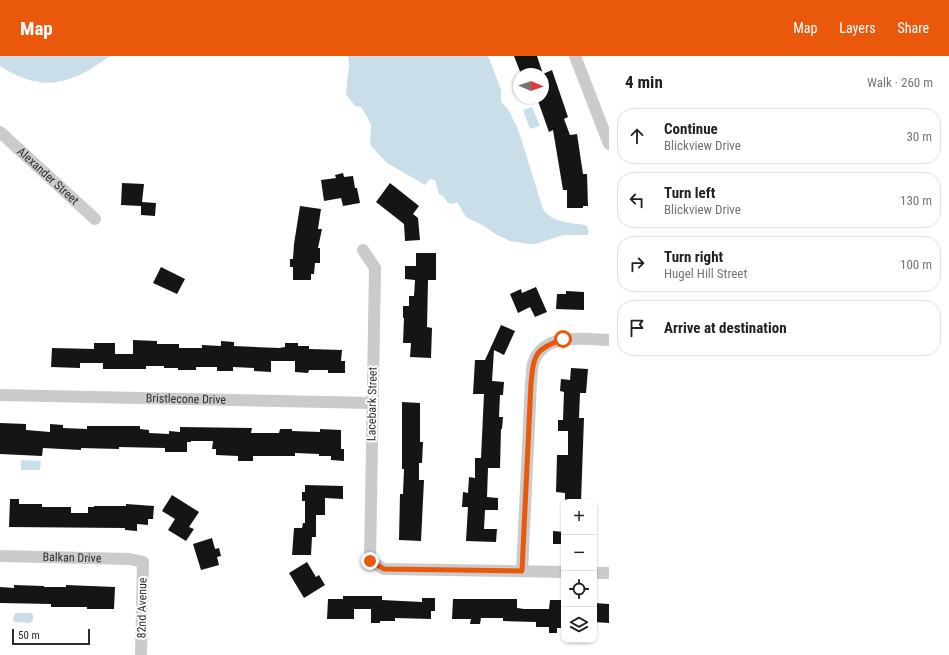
<!DOCTYPE html>
<meta charset="utf-8">
<style>
:root{--surface:#fff;--page:#f2f2f2;--text:#202124;--muted:#757577;--line:#e0e0e0;--accent:#ea580c}
body{margin:0;font-family:"Roboto Condensed",sans-serif;background:var(--page);color:var(--text)}
.controls{position:absolute;right:12px;bottom:12px;display:grid;overflow:hidden;border-radius:8px;box-shadow:0 1px 3px #0004}
.controls button{width:36px;height:36px;display:grid;place-items:center;padding:0;border:0;border-bottom:1px solid var(--line);background:var(--surface);color:var(--text);font:20px sans-serif}
.compass{position:absolute;left:513px;top:12px;width:36px;height:36px;border-radius:50%;background:var(--surface);box-shadow:0 1px 3px #0004;rotate:92deg}
.scale{position:absolute;left:12px;bottom:10px;width:78px;box-sizing:border-box;padding-left:4px;border:2px solid #2e2e2e;border-top:0;font-size:11px;line-height:14px;white-space:nowrap;color:#2e2e2e;-webkit-text-stroke:3px #fff;paint-order:stroke}
.stop{position:absolute;width:12px;height:12px;margin:-9px;border:3px solid #ea580c;border-radius:50%;background:#fff}
.stop.end{background:#ea580c;border-color:#fff;box-shadow:0 1px 4px #0008}
.list{margin:0;padding:0;list-style:none}
h2{display:flex;justify-content:space-between;align-items:center;height:52px;margin:0;padding:0 16px;font-size:17px}
h2 small{font-size:13px;font-weight:400;color:var(--muted)}
.list li{display:grid;grid-template-columns:26px 1fr auto;gap:12px;align-items:center;box-sizing:border-box;height:56px;margin:0 8px 8px;padding:0 8px;border:1px solid var(--line);border-radius:16px}
.list b{display:block;font-size:15px;white-space:nowrap}
.list p{margin:0;font-size:13px;white-space:nowrap;color:var(--muted)}
.list em{font-size:13px;font-style:normal;color:var(--muted)}
.icon{flex:none;width:22px;height:22px;fill:none;stroke:currentColor;stroke-width:2;stroke-linecap:round;stroke-linejoin:round}
.map{position:relative;flex:none;width:609px;height:599px;overflow:hidden}
header{display:flex;align-items:center;gap:24px;box-sizing:border-box;height:56px;padding:0 20px;background:var(--accent);color:#fff}
header strong{font-size:19px}
nav{display:flex;gap:22px;margin-inline-start:auto;font-size:14px}
main{display:flex}
aside{flex:1;background:var(--surface)}
.map>svg:first-child{display:block}
</style>
<header>
<strong>Map</strong>
<nav><a>Map</a><a>Layers</a><a>Share</a></nav>
</header>
<main>
<div class="map">
<svg width="609" height="599" viewBox="0 0 609 599">
<rect width="100%" height="100%" fill="#fff"/>
<path fill="#c9dee9" d="M0 0H110C72 28 43 38 0 10Z
M348 0H488L501 33V46L508 53 518 73 543 153C552 167 572 167 586 169L589 175 588 179H564L535 188H528L510 185 497 179 484 170 466 161 457 146 452 148 448 147 443 140 439 138 435 124 430 123 425 129 387 107 371 90 370 85 371 69 368 62 361 51 355 50 346 38 349 8Z
M532 51 540 70 530 73 523 54Z
M21 404 41 405 40 414H21Z
M15 557H31L33 559V564L30 567 15 566 13 564Z"/>
<path fill="#151515" d="M514 0H537L543 18 552 14 568 61 564 63 570 79 577 78 583 118H587L588 150H583V152H567V134H563L553 74 549 76 538 45 543 43V18H521Z
M343 117 344 121 353 120 355 132H357L360 147 343 150 341 142 324 145 321 124 336 122 335 119Z
M122 127 144 128 142 146 156 147 155 160 141 159V150L121 149Z
M390 127 419 150 413 158 418 162 420 184 405 185 404 168 376 146Z
M300 150 321 153 318 173H322L318 192H320V207H315L314 218H311V224H293V211H290V203H293L294 188Z
M416 197H436V224H428L427 271 432 272 431 302 410 301 411 287H403L404 262H403V250H409V240H414L415 224 405 223V210H416Z
M161 211 185 223 177 238 153 227Z
M536 231 547 256 535 261 530 251 518 257 510 238 521 233 522 237Z
M566 235 584 236V254L556 253 557 238H566Z
M501 269 515 275 504 299 494 294 492 325 504 326 503 339H500L499 361H503L502 373H501L500 412H488L487 441 498 442V454H485L484 473H497L496 486 466 485 468 451H462L463 436 468 437 469 421 475 422V402H481L484 338H473L475 304H485Z
M133 284 157 285V288H179V292H202V289L221 290V285L234 286V290L279 292 285 291V287H298V290H309V293L342 294 341 305H345V317H328V314H309L308 317 295 316V305H271V316L254 315V312L233 311V315H217V311H196V314H178V312H164V310H146V313H103V307H80V312L51 311 52 292 94 293V287H115V298H133Z
M571 312 588 313 586 337H580L579 362H584L581 446H565V437L556 436 557 399H568V375H558V364H563L564 336 560 335 561 323 570 324Z
M402 346 420 347V386H423L422 407H419V424H424L421 485 399 484 400 438H403L404 413H402Z
M0 367 26 368V374L50 376V368L63 369V372L87 373V370H140V373L149 374V377L169 378V375L180 376V371L252 372 251 377H279L280 373H292V375L320 376V373L341 374V393H344V405L331 404V400H319V398L295 397V400H253V405H238V400L216 399V393H212L213 385H191V386H187V396H165V392L119 391V393L81 392V394L43 392 42 400 0 398Z
M305 429 343 430V443L325 442V459H316V481H312L311 499H292L294 472H302L303 467H305V445H302V436H305Z
M172 439 199 456 189 471 194 473 186 485 168 474 175 463 162 455Z
M10 443H19V448H42V451H71V457H88V451H94V450H126V448L154 450 153 463H148V469L137 468V475L125 474V472L9 471Z
M553 475 564 476V488H553Z
M212 482 215 493 219 492 221 500 217 501 219 509 201 514 193 488Z
M307 506 316 521 319 519 325 529 304 542 289 517Z
M14 529 44 530V531H66V529L115 531 114 553H87V551H51V548L0 547V531L14 532Z
M343 540H382V544L422 546V542H435V555H431V563L395 562V565H380V567H371V553H354V563H327L328 543H343Z
M453 543H517V552L524 553H549L550 544H564V572H557V577H549V571H536V566L503 565V562H481L480 568H470L471 563H452Z
M594 547 609 548V567L594 566Z"/>
<g fill="none" stroke-linecap="round" stroke-linejoin="round">
<g stroke="#cbcbcb" stroke-width="12">
<path d="M575 0 609 88"/>
<path id="s1" d="M0 76 95 163"/>
<path d="M363 194 375 212 370 505 384 513 564 516"/>
<path id="s2" d="M0 339 372 347"/>
<path id="s3" d="M0 500 130 503 143 506 141 599"/>
<path d="M522 515 531 327C532 320 531 311 534 305 545 276 584 283 609 284"/>
<path d="M594 517H609"/>
</g>
</g>
<g fill="none" stroke-linecap="round" stroke-linejoin="round">
<path stroke="#ea580c" stroke-width="5" d="M370 505 384 513 522 515 531 327C534 297 535 294 563 283"/>
</g>
<g text-anchor="middle" dominant-baseline="central" stroke-width="4" stroke-linejoin="round" paint-order="stroke">
<g font-size="12" fill="#2e2e2e" stroke="#fff">
<text stroke="none"><textPath href="#s1" startOffset="65">Alexander Street</textPath></text>
<text stroke="none"><textPath href="#s2" startOffset="186">Bristlecone Drive</textPath></text>
<text transform="translate(372 348) rotate(-89)">Lacebark Street</text>
<text stroke="none"><textPath href="#s3" startOffset="72">Balkan Drive</textPath></text>
<text transform="translate(142 552) rotate(-89)">82nd Avenue</text>
</g>
</g>
</svg>
<div class="controls">
<button>+</button>
<button>−</button>
<button><svg class="icon" aria-label="locate" viewBox="0 0 24 24"><circle cx="12" cy="12" r="6"/><path d="M12 2v4M12 18v4M2 12h4M18 12h4"/></svg></button>
<button><svg class="icon" aria-label="layers" viewBox="0 0 24 24"><path d="M12 4l9 5-9 5-9-5zM3 14l9 5 9-5"/></svg></button>
</div>
<svg class="compass" viewBox="-18 -18 36 36"><path d="M0-13l5 13h-10z" fill="#e53935"/><path d="M0 13l5-13h-10z" fill="#757577"/></svg>
<div class="scale">50 m</div>
<div class="stop" style="left:563px;top:283px"></div>
<div class="stop end" style="left:370px;top:505px"></div>
</div>
<aside>
<h2>4 min<small>Walk · 260 m</small></h2>
<ul class="list">
<li><svg class="icon" aria-label="ahead" viewBox="0 0 24 24"><path d="M12 20V5M6 11l6-6 6 6"/></svg><div><b>Continue</b><p>Blickview Drive</p></div><em>30 m</em></li>
<li><svg class="icon" aria-label="left" viewBox="0 0 24 24"><path d="M17 20v-9H6M10 6l-5 5 5 5"/></svg><div><b>Turn left</b><p>Blickview Drive</p></div><em>130 m</em></li>
<li><svg class="icon" aria-label="right" viewBox="0 0 24 24"><path d="M7 20v-9h11M14 6l5 5-5 5"/></svg><div><b>Turn right</b><p>Hugel Hill Street</p></div><em>100 m</em></li>
<li><svg class="icon" aria-label="arrive" viewBox="0 0 24 24"><path d="M6 21V4h12l-3 4 3 4H6"/></svg><div><b>Arrive at destination</b></div></li>
</ul>
</aside>
</main>
